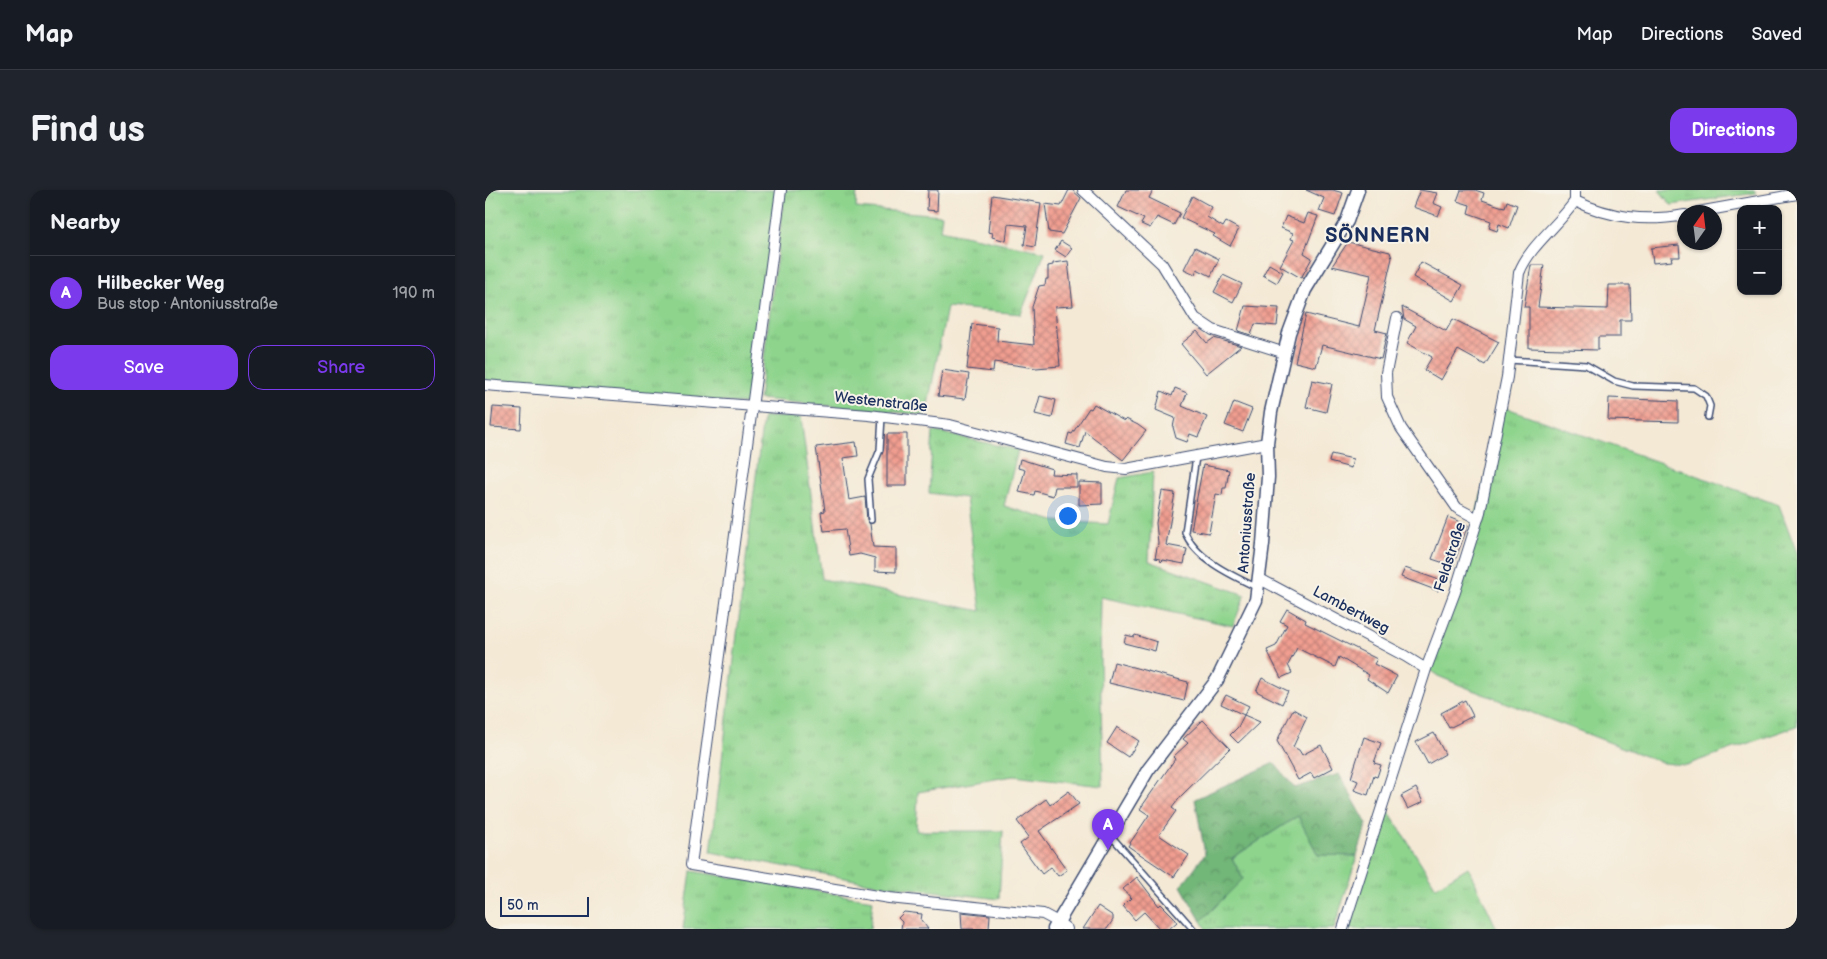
<!DOCTYPE html>
<meta charset="utf-8">
<style>
:root{--surface:#171b24;--page:#20242c;--text:#f1f3f6;--muted:#9ea1a6;--line:#363941;--accent:#7c3aed}
body{margin:0;font-family:"Balsamiq Sans",sans-serif;background:var(--page);color:var(--text)}
.controls{position:absolute;right:15px;top:15px;display:grid;overflow:hidden;border-radius:10px;box-shadow:0 1px 4px #0004}
.controls button{width:45px;height:45px;display:grid;place-items:center;padding:0;border:0;border-bottom:1px solid var(--line);background:var(--surface);color:var(--text);font:25px sans-serif}
.compass{position:absolute;left:1192px;top:15px;width:45px;height:45px;border-radius:50%;background:var(--surface);box-shadow:0 1px 4px #0004;rotate:14deg}
.scale{position:absolute;left:15px;bottom:12px;width:89px;box-sizing:border-box;padding-left:5px;border:2px solid #1b2f5e;border-top:0;font-size:14px;line-height:18px;white-space:nowrap;color:#1b2f5e;-webkit-text-stroke:4px #f7f3e8;paint-order:stroke}
.you{position:absolute;left:582px;top:325px;width:18px;height:18px;margin:-12px;border:4px solid #fff;border-radius:50%;background:#1a73e8;box-shadow:0 0 0 8px #1a73e833}
.badge{display:grid;place-items:center;width:32px;height:32px;border-radius:50%;background:var(--accent);color:#fff;font-size:16px;font-weight:700}
.pin{position:absolute;translate:-50% -41px;filter:drop-shadow(0 1px 2px #0008)}
.pin::after{content:'';position:absolute;top:26px;width:18px;height:15px;background:inherit;clip-path:polygon(0 0,100% 0,50% 100%)}
.list{margin:0;padding:0;list-style:none}
h2{display:flex;justify-content:space-between;align-items:center;height:65px;margin:0;padding:0 20px;font-size:21px}
h2 small{font-size:16px;font-weight:400;color:var(--muted)}
.list li{display:grid;grid-template-columns:32px 1fr auto;gap:15px;align-items:center;box-sizing:border-box;height:75px;padding:0 20px;border-top:1px solid var(--line)}
.list b{display:block;font-size:19px;white-space:nowrap}
.list p{margin:0;font-size:16px;white-space:nowrap;color:var(--muted)}
.list em{font-size:16px;font-style:normal;color:var(--muted)}
.actions{display:flex;gap:10px;padding:15px 20px}
.actions a{flex:1;padding:11px 0;border:1px solid var(--accent);border-radius:15px;text-align:center;font-size:18px;color:var(--accent)}
.actions .main{background:var(--accent);color:#fff}
.map{position:relative;flex:none;width:1312px;height:739px;overflow:hidden;border-radius:15px}
header{display:flex;align-items:center;gap:30px;box-sizing:border-box;height:70px;padding:0 25px;background:var(--surface);border-bottom:1px solid var(--line)}
header strong{font-size:24px}
nav{display:flex;gap:28px;margin-inline-start:auto;font-size:18px}
.intro{display:flex;align-items:center;justify-content:space-between;box-sizing:border-box;height:120px;padding:0 30px}
h1{margin:0;font-size:35px}
.button{padding:12px 22px;border-radius:15px;background:var(--accent);color:#fff;font-size:18px;font-weight:700}
main{display:flex;gap:30px;padding:0 30px}
aside{flex:1;background:var(--surface);border-radius:15px;box-shadow:0 1px 4px #0004}
.map>svg:first-child{display:block}
</style>
<header>
<strong>Map</strong>
<nav><a>Map</a><a>Directions</a><a>Saved</a></nav>
</header>
<div class="intro"><h1>Find us</h1><a class="button">Directions</a></div>
<main>
<aside>
<h2>Nearby<small></small></h2>
<ul class="list">
<li><span class="badge">A</span><div><b>Hilbecker Weg</b><p>Bus stop · Antoniusstraße</p></div><em>190 m</em></li>
</ul>
<div class="actions"><a class="main">Save</a><a>Share</a></div>
</aside>
<div class="map">
<svg width="1312" height="739" viewBox="0 0 1312 739">
<defs>
<pattern id="grass-tufts" width="24" height="20" patternUnits="userSpaceOnUse" patternTransform="scale(1.25)"><rect width="24" height="20" fill="#8ed48d"/><path d="M3 7l-1-3M5 7V3M7 7l1-3M15 17l-1-3M17 17v-4M19 17l1-3" fill="none" stroke="#7ab67c"/></pattern>
<pattern id="forest-crowns" width="20" height="18" patternUnits="userSpaceOnUse" patternTransform="scale(1.25)"><rect width="20" height="18" fill="#72b678"/><path d="M2 6a3 3 0 1 1 6 0M12 15a3 3 0 1 1 6 0" fill="none" stroke="#5d9466"/></pattern>
<pattern id="building-cross-hatch" width="8" height="8" patternUnits="userSpaceOnUse" patternTransform="scale(1.25)"><rect width="8" height="8" fill="#f19e90"/><path d="M0 0l8 8M0 8l8-8" fill="none" stroke="#c28179"/></pattern>
</defs>
<rect width="100%" height="100%" fill="#f7f3e8"/>
<filter id="ink" filterUnits="userSpaceOnUse"><feTurbulence type="fractalNoise" baseFrequency=".02" numOctaves="2"/><feDisplacementMap in="SourceGraphic" scale="10" xChannelSelector="R" yChannelSelector="G"/><feConvolveMatrix kernelMatrix="1 2 1 2 8 2 1 2 1" color-interpolation-filters="sRGB"/></filter>
<filter id="wash" filterUnits="userSpaceOnUse"><feTurbulence type="fractalNoise" baseFrequency=".0096" numOctaves="4" result="noise"/><feDisplacementMap in="SourceGraphic" scale="20" xChannelSelector="R" yChannelSelector="G"/><feGaussianBlur stdDeviation="1.12" result="paint"/><feColorMatrix in="noise" values="0 0 0 0 0 0 0 0 0 0 0 0 0 0 0 0 0 1.4 0 .05"/><feComposite in="paint" operator="in"/></filter>
<g filter="url(#wash)">
<rect width="100%" height="100%" fill="#f4e9d5"/>
<path fill="url(#grass-tufts)" stroke="#548276" d="M0 0H293L265 214 0 193Z
M300 0H372L371 18 457 25 455 40 560 62 536 124 462 117 441 225 274 209Z
M1174 0H1269L1271 3 1186 15Z
M1019 217 1294 315 1312 363V536L1201 575 1178 573 985 499 953 486 942 478 971 402Z
M278 227H316L337 389 496 421 481 308 444 303 448 241 533 260 519 316 569 331 623 334 634 288 668 282 664 371 760 405 748 436 616 407 615 467 618 596 528 586 433 602 431 641H518L514 709 390 694 226 662Z
M901 617 951 697 983 677 1012 739H863Z
M813 626 833 665 872 666 849 739H721L716 731 758 689 747 668Z
M206 681 388 710 385 739H198Z"/>
<path fill="url(#forest-crowns)" stroke="#46726b" d="M789 573 810 598 854 584 882 634 872 666 833 665 813 626 747 668 758 689 716 731 696 696 720 664 710 609Z"/>
<g id="blocks">
<path fill="url(#building-cross-hatch)" d="M443 0H453L452 21 442 20Z
M584 0H587L596 8 577 44 564 42 560 14 576 16Z
M641 0H668L664 8 695 23 689 35 672 27 665 38 656 34 659 29 633 17Z
M821 0H848L858 3 850 26 834 21 839 8Z
M935 0 952 3 948 13 957 17 953 26 928 17Z
M976 0H990L999 3 997 10 1015 16 1020 17 1022 11 1032 15 1024 38 1014 34 1012 41 1004 38 1006 31 983 23 985 15 972 11Z
M507 5 556 13 550 57 539 55 542 36 523 34 521 51 507 47 508 43 503 42Z
M707 6 727 17 722 27 738 37 741 32 754 39 745 56 728 46 730 44 696 28Z
M823 23 833 26 819 63 827 68 816 88 795 76 809 50 806 49 808 43 796 38 801 26 819 33Z
M576 51 587 58 581 67 570 60Z
M863 52 905 62 907 68 890 140 902 143 896 169 837 155 831 177 810 172 821 124 874 137 886 85 847 76Z
M1194 55 1195 67H1186L1187 71 1168 73 1166 58Z
M710 57 734 69 726 86 712 79 710 84 699 79Z
M583 71 588 116 570 117 575 176 551 178 509 172 508 182 482 179 487 134 513 137 512 151 549 155 547 117 554 96 560 95 561 89H563V76L568 75V73Z
M936 72 978 95 969 111 928 87Z
M784 74 798 82 792 93 778 85Z
M1046 75H1059L1053 117 1123 119 1124 95H1145L1146 130H1135V147H1113V160L1044 158V117H1039Z
M738 85 757 94 748 112 729 102Z
M760 116 794 118 792 136 770 134 766 145 753 141Z
M917 117 961 141 968 129 1014 152 1000 175 973 160 956 190 939 180 947 167 922 153 931 136 919 129Z
M712 141 722 153 729 148 756 156 721 184 696 154Z
M457 180 484 184 480 209 453 206Z
M827 190 847 194 841 222 821 217Z
M690 198 702 203 697 216 722 227 713 247 705 244 702 252 691 248 688 237 690 228 671 220 676 201 687 206Z
M555 206 571 210 567 228 550 224Z
M1124 208 1193 211V232L1123 230Z
M749 212 767 219 758 242 740 235Z
M609 214 639 231 641 229 653 235 661 241 638 270 600 241 595 258 581 254 584 243 587 244 604 218 606 219Z
M8 217 37 219 36 239 6 237Z
M402 244H422V296H402Z
M371 252 373 266 358 268 364 310 380 307 382 330 385 334 388 357 411 358V382L390 381V368L375 364 364 366 360 339 339 341 336 322 340 321 331 257Z
M846 264 868 269 866 278 844 272Z
M535 269 567 279 566 284 592 285V297H570L568 306 550 301 549 305 534 302 540 280 533 278Z
M718 275 744 280 741 298H738L737 305 731 304 724 343 706 340Z
M594 292 617 293V314L594 315Z
M677 301 690 303 681 355 702 359 699 374 678 370 676 372 675 369 670 368 673 353 671 333Z
M963 327 983 335 968 376 947 369Z
M920 378 957 391 953 401 916 387Z
M802 419 821 430 820 433 892 469 889 474 912 486 903 503 882 489 884 485 854 467 850 477 812 458 803 475 807 483 796 488 782 460 791 456 802 435 795 431Z
M641 445 649 447 650 445 672 452 670 461 639 453Z
M629 472 703 492 699 511 624 493Z
M777 488 803 501 797 514 771 501Z
M741 505 764 516 759 525 736 514Z
M980 510 988 526 964 538 956 523Z
M808 519 822 527 808 557 814 560 817 565 836 555 848 578 829 588 826 583 813 590 792 551Z
M759 525 775 532 753 553 745 545 753 537Z
M718 530 745 558 696 606 687 618 691 621 674 645 704 665 689 687 643 656 664 625 655 619 690 569 688 567 703 553 698 549Z
M632 537 654 551 643 567 622 553Z
M949 543 960 564 943 574 931 552Z
M879 547 896 553 889 573 896 575 892 587 889 586 883 605 869 600 873 591 866 588Z
M931 598 938 612 923 619 916 606Z
M584 601 594 614 554 641 582 680 573 686 566 677 557 684 535 654 544 647 532 631 561 609 565 615Z
M652 687 674 716 676 714 689 727 692 732 684 739H675L659 722 650 730 638 716 646 708 638 699Z
M613 716 628 726V730L622 739H598Z
M419 722 437 724 436 730 443 739H416L417 732 413 728Z
M476 722 505 725 504 739H477Z"/>
</g>
</g>
<g filter="url(#ink)">
<use href="#blocks" fill-opacity="0" stroke="#3c4b70" stroke-width="1"/>
<g fill="none" stroke-linecap="round" stroke-linejoin="round">
<g stroke="#3c4b70" stroke-width="8">
<path id="service" d="M1024 170 1101 175 1129 191 1148 196 1209 198 1221 206 1225 216 1223 227
M711 267 700 342C710 369 748 386 773 398
M386 330 383 289 395 260 397 227
M626 646 708 739"/>
</g>
<g stroke="#3c4b70" stroke-width="12">
<path id="minor" d="M296 0 206 675 404 708 558 724 573 732 582 739
M598 0 677 74 710 128 728 140 800 163
M1090 11C1126 28 1160 32 1200 25
M1090 11V0
M1213 22 1312 4
M912 128 901 183 902 207 916 238 972 318 993 329
M0 195 384 225 465 235 622 277 641 279 782 253
M775 389 920 466 941 479
M858 739 941 479 970 402 995 322 1022 187 1034 83C1045 55 1073 36 1090 11"/>
</g>
<g stroke="#3c4b70" stroke-width="15">
<path id="tertiary" d="M569 739 663 580 732 490 771 410 778 354 783 287 782 253 786 222 804 143 820 100 862 31 873 0"/>
</g>
<use href="#service" stroke="#fff" stroke-width="5"/>
<use href="#minor" stroke="#fff" stroke-width="10"/>
<use href="#tertiary" stroke="#fff" stroke-width="12"/>
</g>
</g>
<g text-anchor="middle" dominant-baseline="central" stroke-width="4" stroke-linejoin="round" paint-order="stroke">
<g font-size="15" fill="#1b2f5e" stroke="#f7f3e8">
<text transform="translate(396 212) rotate(6)">Westenstraße</text>
<text transform="translate(762 333) rotate(-86)">Antoniusstraße</text>
<text transform="translate(965 367) rotate(-72)">Feldstraße</text>
<text transform="translate(866 420) rotate(28)">Lambertweg</text>
</g>
<g font-size="20" font-weight="bold" letter-spacing="1" fill="#1b2f5e" stroke="#f7f3e8">
<text x="893" y="46">SÖNNERN</text>
</g>
</g>
</svg>
<div class="controls">
<button>+</button>
<button>−</button>
</div>
<svg class="compass" viewBox="-18 -18 36 36"><path d="M0-13l5 13h-10z" fill="#e53935"/><path d="M0 13l5-13h-10z" fill="#9ea1a6"/></svg>
<div class="scale">50 m</div>
<div class="you"></div>
<div class="pin badge" style="left:623px;top:660px">A</div>
</div>
</main>
